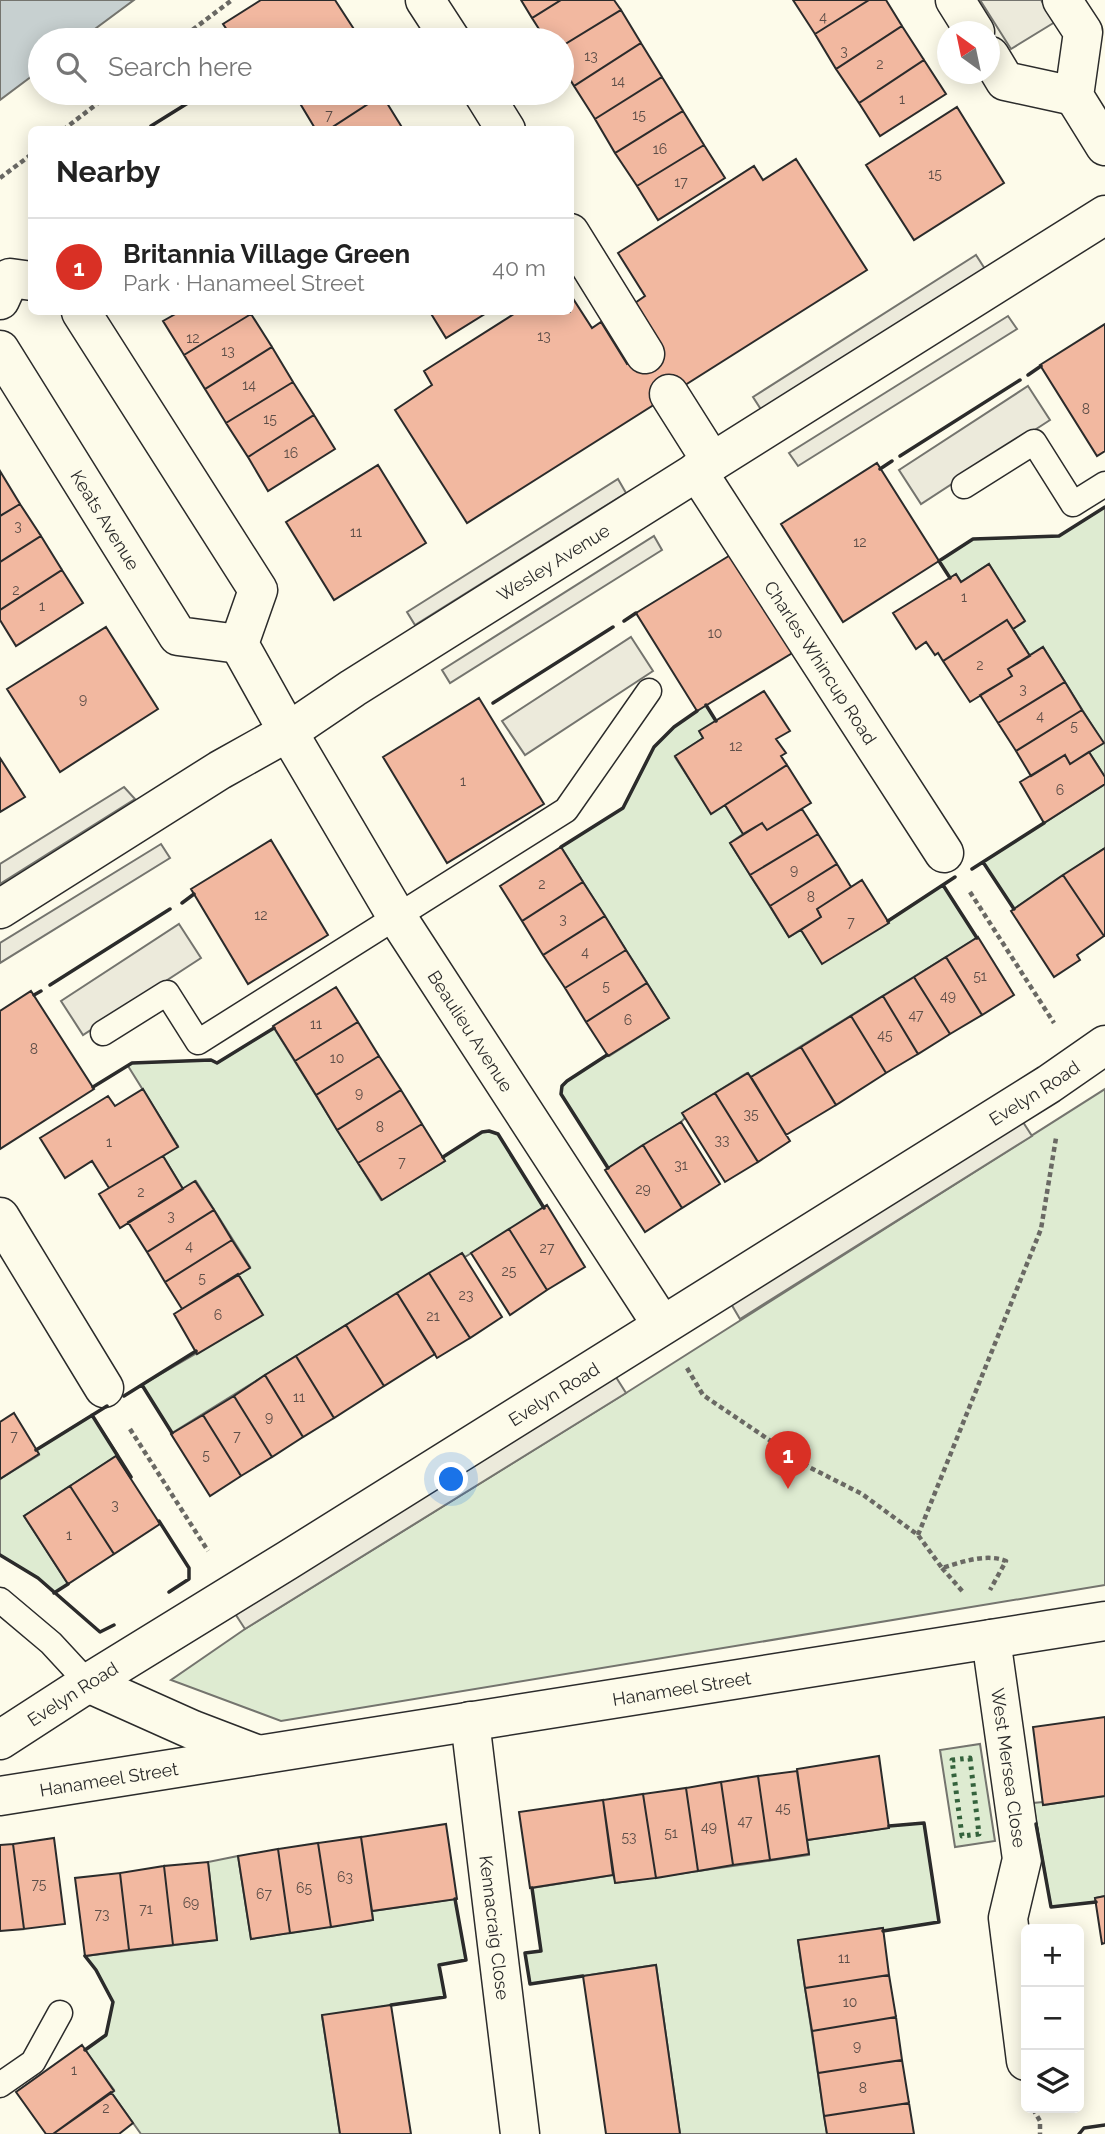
<!DOCTYPE html>
<meta charset="utf-8">
<style>
:root{--surface:#fff;--page:#f2f2f2;--text:#222;--muted:#767676;--line:#e0e0e0;--accent:#d93025}
body{margin:0;font-family:Raleway,sans-serif;background:var(--page);color:var(--text)}
.controls{position:absolute;right:21px;bottom:21px;display:grid;overflow:hidden;border-radius:10px;box-shadow:0 4px 18px #0003}
.controls button{width:63px;height:63px;display:grid;place-items:center;padding:0;border:0;border-bottom:2px solid var(--line);background:var(--surface);color:var(--text);font:35px sans-serif}
.compass{position:absolute;left:937px;top:21px;width:63px;height:63px;border-radius:50%;background:var(--surface);box-shadow:0 4px 18px #0003;rotate:327deg}
.you{position:absolute;left:452px;top:1480px;width:24px;height:24px;margin:-18px;border:5px solid #fff;border-radius:50%;background:#1a73e8;box-shadow:0 0 0 10px #1a73e833}
.badge{display:grid;place-items:center;width:46px;height:46px;border-radius:50%;background:var(--accent);color:#fff;font-size:23px;font-weight:700}
.pin{position:absolute;translate:-50% -58px;filter:drop-shadow(0 2px 4px #0008)}
.pin::after{content:'';position:absolute;top:37px;width:24px;height:21px;background:inherit;clip-path:polygon(0 0,100% 0,50% 100%)}
.list{margin:0;padding:0;list-style:none}
h2{display:flex;justify-content:space-between;align-items:center;height:91px;margin:0;padding:0 28px;font-size:30px}
h2 small{font-size:23px;font-weight:400;color:var(--muted)}
.list li{display:grid;grid-template-columns:46px 1fr auto;gap:21px;align-items:center;box-sizing:border-box;height:98px;padding:0 28px;border-top:2px solid var(--line)}
.list b{display:block;font-size:26px;white-space:nowrap}
.list p{margin:0;font-size:23px;white-space:nowrap;color:var(--muted)}
.list em{font-size:23px;font-style:normal;color:var(--muted)}
.icon{flex:none;width:38px;height:38px;fill:none;stroke:currentColor;stroke-width:2;stroke-linecap:round;stroke-linejoin:round}
.map{position:relative;flex:none;width:1105px;height:2134px;overflow:hidden}
.search{position:absolute;background:var(--surface);box-shadow:0 4px 18px #0003;left:28px;top:28px;width:546px;height:77px;display:flex;align-items:center;gap:18px;box-sizing:border-box;padding:0 24px;border-radius:38px;color:var(--muted);font-size:26px}
.panel{position:absolute;background:var(--surface);box-shadow:0 4px 18px #0003;left:28px;top:126px;width:546px;height:189px;border-radius:10px}
.map>svg:first-child{display:block}
</style>
<div class="map">
<svg width="1105" height="2134" viewBox="0 0 1105 2134">
<rect width="100%" height="100%" fill="#fdfbea"/>
<path fill="#deebd1" stroke="#74746e" stroke-width="2" d="M1105 507V777L1089 752 1103 743 1043 647 1030 656 1013 629 1024 622 989 564 961 582 956 574 950 578 939 561 973 539 1059 536Z
M706 705 716 721 703 738 675 757 711 813 725 805 743 834 730 843 789 937 801 930 822 963 943 885 977 938 751 1077 747 1073 683 1113 685 1118 681 1122 608 1168 561 1094 562 1086 567 1081 607 1055 609 1056 669 1018 561 847 623 808 654 747 674 727Z
M1105 784V848L1014 909 983 862Z
M274 1028 381 1200 445 1161 443 1157 482 1132 489 1131 498 1134 544 1208 465 1257 462 1253 172 1433 142 1385 262 1315 238 1274 250 1267 196 1181 183 1189 163 1156 178 1146 128 1066 132 1063 211 1060 217 1063Z
M1105 1089V1585L281 1721 171 1680 245 1629 626 1393Z
M92 1415 118 1455 24 1516 68 1584 54 1593 38 1578 0 1555V1479L39 1455 36 1450Z
M980 1744 995 1841 955 1847 940 1750Z
M1105 1796V1896L1095 1898 1096 1902 1051 1907 1033 1803 1043 1802 1044 1805Z
M924 1823 939 1922 883 1931 882 1928 798 1941 827 2134H680L656 1965 530 1984 525 1953 541 1951 532 1888 613 1875 616 1883 809 1855 807 1840 889 1828V1826Z
M238 1856 251 1939 373 1920 372 1911 455 1899 466 1960 439 1965 445 1997 322 2016 340 2134H141L111 2092 114 2090 85 2050 106 2035 113 2002 96 1970 85 1956 217 1940 208 1862Z"/>
<path fill="#eceadb" stroke="#74746e" stroke-width="2" d="M980 0H1041L1055 22 1011 49Z
M976 255 985 269 762 411 753 397Z
M1008 316 1017 329 798 466 789 453Z
M1028 386 1050 420 921 504 899 470Z
M618 479 626 493 415 625 407 612Z
M654 536 662 550 450 683 442 670Z
M631 637 653 671 525 755 502 721Z
M124 787 135 799 0 884V864Z
M161 844 170 858 0 963V943Z
M179 924 201 958 83 1035 61 1001Z
M1021 1119 1032 1136 740 1319 730 1302Z
M614 1374 626 1393 245 1629 234 1612Z"/>
<path fill="#c7d0d0" stroke="#74746e" stroke-width="2" d="M0 0H134L80 40H40V70L0 100Z"/>
<path fill="#f2b8a0" stroke="#2b2b2b" stroke-width="2" d="M261 0H335L361 40H234L223 24Z
M521 0H561L532 18Z
M561 0H614L621 10 562 46V40H546L532 18Z
M793 0H869L815 34Z
M869 0H886L902 26 836 69 815 34Z
M621 10 641 43 574 86 562 66V46Z
M902 26 924 60 859 103 836 69Z
M641 43 662 77 595 119 574 86Z
M924 60 946 94 880 136 859 103Z
M662 77 683 111 615 153 595 119Z
M310 93H381L382 95 328 130H316L298 100Z
M382 95 403 129 328 130Z
M957 107 1004 183 914 240 866 165Z
M683 111 704 145 637 186 615 153Z
M704 145 725 178 658 220 637 186Z
M796 159 867 270 467 523 395 410 432 385 424 371 517 312H570V294L592 328 601 322 627 364 645 354 635 303 645 296 618 253 754 166 763 180Z
M179 312H250L251 314 184 355 163 321Z
M430 312H488L446 338Z
M251 314 272 347 205 389 184 355Z
M1105 324V451L1097 456 1040 365Z
M272 347 293 382 226 423 205 389Z
M293 382 314 415 248 457 226 423Z
M314 415 335 449 268 491 248 457Z
M877 463 939 561 843 622 781 524Z
M378 465 426 543 334 600 286 522Z
M0 471 20 504 0 516Z
M20 504 41 536 0 562V516Z
M41 536 62 570 0 610V562Z
M732 554 794 652 697 711 636 613Z
M989 564 1025 621 1013 629 1007 620 943 661 938 653 935 655 926 642 916 649 893 613 956 574 961 582Z
M62 570 83 603 16 646 0 620V610Z
M1007 620 1030 656 1008 669 1012 676 970 702 943 661Z
M106 627 158 709 60 772 7 689Z
M1043 647 1065 682 998 723 980 695 1012 676 1008 669Z
M1065 682 1082 710 1016 751 998 723Z
M764 691 790 731 776 739 786 753 781 756 787 765 711 814 675 756 703 738 699 731Z
M479 698 544 804 447 863 383 757Z
M1082 710 1104 743 1070 764 1065 755 1031 776 1016 751Z
M1089 752 1105 777V784L1044 823 1020 782 1065 755 1070 764Z
M0 758 25 797 0 812Z
M787 765 811 803 767 830 762 823 743 834 725 805Z
M802 809 818 834 750 875 730 843 762 823 767 830Z
M818 834 837 864 770 906 750 875Z
M271 840 328 935 248 984 191 889Z
M561 847 583 882 522 921 500 886Z
M1105 848V936H1104L1063 875Z
M837 864 851 887 817 909 821 917 789 937 770 906Z
M1063 875 1104 936 1077 955 1080 960 1054 977 1011 911Z
M862 880 889 923 822 964 801 930 821 917 817 909Z
M583 882 605 916 543 955 522 921Z
M605 916 626 950 565 988 543 955Z
M978 937 1014 995 982 1015 946 957Z
M626 950 647 983 586 1022 565 988Z
M946 957 982 1015 950 1034 914 977Z
M914 977 950 1034 918 1054 883 996Z
M647 983 669 1018 608 1056 586 1022Z
M336 987 358 1022 295 1061 273 1026Z
M31 991 94 1089 0 1149V1011Z
M883 996 918 1054 886 1073 851 1016Z
M851 1016 886 1073 836 1105 801 1047Z
M358 1022 379 1056 316 1095 295 1061Z
M801 1047 836 1105 786 1135 751 1077Z
M379 1056 401 1090 337 1130 316 1095Z
M748 1073 790 1141 758 1162 715 1093Z
M143 1089 178 1147 109 1188 92 1161 65 1178 40 1138 108 1096 115 1106Z
M401 1090 422 1124 358 1163 337 1130Z
M715 1093 758 1162 725 1182 682 1113Z
M681 1122 720 1184 682 1208 643 1145Z
M422 1124 445 1161 382 1200 358 1163Z
M643 1145 682 1208 645 1232 605 1170Z
M163 1156 183 1189 120 1228 99 1194Z
M195 1181 214 1210 147 1252 128 1222Z
M547 1205 585 1267 547 1290 509 1229Z
M214 1210 232 1240 165 1282 147 1252Z
M509 1229 547 1290 510 1315 471 1253Z
M232 1240 250 1268 182 1309 165 1282Z
M462 1253 502 1317 470 1338 429 1273Z
M429 1273 470 1338 437 1358 397 1293Z
M238 1274 263 1315 197 1354 174 1314Z
M397 1293 435 1354 384 1386 346 1325Z
M346 1325 384 1386 334 1418 296 1356Z
M296 1356 334 1418 303 1437 265 1375Z
M265 1375 303 1437 272 1457 234 1396Z
M234 1396 272 1457 241 1476 203 1415Z
M14 1413 39 1454 0 1479V1422Z
M203 1415 241 1476 210 1496 171 1434Z
M116 1456 160 1524 114 1554 70 1486Z
M70 1486 114 1554 68 1584 24 1516Z
M1105 1717V1796L1043 1805 1033 1727Z
M879 1756 889 1828 807 1840 797 1769Z
M797 1771 809 1854 770 1860 758 1776Z
M758 1776 770 1860 733 1865 721 1782Z
M721 1782 733 1865 698 1871 686 1788Z
M686 1788 698 1871 656 1878 643 1794Z
M643 1794 656 1878 615 1883 603 1800Z
M603 1800 613 1875 530 1888 519 1812Z
M446 1824 457 1899 372 1911 361 1837Z
M361 1837 373 1920 331 1927 318 1843Z
M54 1838 65 1924 24 1929 13 1844Z
M318 1843 331 1927 290 1933 278 1849Z
M13 1844 24 1929 0 1931V1845Z
M278 1849 290 1933 251 1939 238 1856Z
M208 1862 217 1940 173 1945 164 1866Z
M164 1866 173 1945 129 1950 120 1873Z
M120 1873 129 1950 85 1956 75 1878Z
M1105 1896V1943L1102 1944 1095 1898Z
M883 1928 889 1975 805 1988 798 1940Z
M656 1965 680 2134H606L583 1976Z
M889 1975 896 2017 812 2031 805 1988Z
M391 2005 411 2134H340L322 2015Z
M896 2017 902 2060 818 2073 812 2031Z
M82 2045 114 2091 53 2134H46L16 2092Z
M902 2060 909 2103 824 2116 818 2073Z
M111 2092 133 2123 119 2134H53Z
M909 2103 914 2134H827L824 2116Z"/>
<g fill="none" stroke-linecap="round" stroke-linejoin="round">
<g stroke="#2b2b2b" stroke-width="27">
<path id="lane" d="M964 486 1034 442 1073 504 1105 484
M103 1033 167 993 198 1042 566 810 649 691
M0 1600 51 1643 88 1683
M0 2085 33 2062 60 2013"/>
</g>
<g stroke="#2b2b2b" stroke-width="41">
<g id="street">
<path d="M425 0 451 40"/>
<path d="M955 0 975 32"/>
<path d="M1062 0 1083 32 1074 96 1105 146"/>
<path d="M990 56 1005 81 1074 96"/>
<path d="M483 93 506 130"/>
<path d="M570 233 645 354"/>
<path d="M0 300 10 278 32 281"/>
<path id="s1" d="M81 312 258 590 239 644 288 732 397 917 662 1325"/>
<path id="s2" d="M0 350 178 636 239 644"/>
<path d="M669 394 712 462"/>
<path id="s3" d="M697 471 944 853"/>
<path id="s4" d="M0 909 220 770 288 732 353 688 1105 215"/>
<path d="M0 1217 104 1388"/>
<path id="s5" d="M991 1639 1022 1859 1008 1918 1026 2061"/>
<path d="M88 1683 193 1730 256 1754"/>
<path id="s6" d="M470 1721 520 2134"/>
<path id="s7" d="M0 1740 88 1683 288 1560 1049 1084 1105 1045"/>
<path id="s8" d="M0 1796 1105 1621"/>
</g>
</g>
<path stroke="#6a6964" stroke-width="4.5" stroke-dasharray="5 3.5" stroke-linecap="butt" d="M179 40 232 0
M63 130 111 93
M0 178 32 154
M970 892 1054 1023
M687 1368 703 1395 809 1467 862 1494 918 1535 942 1568C962 1562 986 1553 1006 1561L990 1590
M130 1429 208 1551
M918 1535 1041 1229 1056 1138
M942 1568 964 1593
M1033 2109 1040 2121V2134"/>
<use href="#lane" stroke="#fdfbea" stroke-width="24"/>
<use href="#street" stroke="#fdfbea" stroke-width="38"/>
<path stroke="#34623c" stroke-width="5" stroke-dasharray="3.5 5" stroke-linecap="butt" d="M970 1758 979 1834 962 1836 952 1760Z"/>
<path stroke="#2b2b2b" stroke-width="3.5" d="M215 40 228 32
M151 126 204 93
M1028 375 1041 366
M900 456 1020 380
M880 469 892 461
M950 578 939 561 973 539 1059 536 1105 507
M624 621 636 613
M493 703 613 627
M706 705 716 721
M561 847 623 808 654 747 674 727 697 711
M983 862 1014 909
M972 869 1044 823
M943 885 977 938
M182 903 194 894
M888 921 955 877
M50 985 170 909
M34 995 41 991
M607 1055 567 1081 562 1086 561 1094 608 1168
M93 1087 132 1063 211 1060 217 1063 274 1028
M443 1157 482 1132 489 1131 498 1134 544 1208
M142 1385 172 1433
M124 1396 196 1351
M92 1415 131 1477
M36 1450 107 1406
M159 1521 189 1568V1579L169 1592
M0 1555 38 1578 100 1632 114 1625
M54 1593 68 1584
M1036 1824 1051 1907 1096 1902
M532 1888 541 1951 525 1953 530 1984 583 1976
M883 1931 939 1922 924 1823 889 1826
M85 1956 96 1970 113 2002 106 2035 85 2050
M391 2005 445 1997 439 1965 466 1960 455 1899
M1079 2134 1084 2128 1105 2125"/>
</g>
<g text-anchor="middle" dominant-baseline="central" stroke-width="5" stroke-linejoin="round" paint-order="stroke">
<g font-size="14" fill="#5d4e48">
<text x="823" y="17">4</text>
<text x="844" y="51">3</text>
<text x="591" y="56">13</text>
<text x="880" y="64">2</text>
<text x="618" y="81">14</text>
<text x="902" y="99">1</text>
<text x="329" y="115">7</text>
<text x="639" y="115">15</text>
<text x="660" y="149">16</text>
<text x="935" y="174">15</text>
<text x="681" y="182">17</text>
<text x="544" y="336">13</text>
<text x="193" y="338">12</text>
<text x="228" y="351">13</text>
<text x="249" y="385">14</text>
<text x="1086" y="409">8</text>
<text x="270" y="419">15</text>
<text x="291" y="453">16</text>
<text x="18" y="526">3</text>
<text x="356" y="532">11</text>
<text x="860" y="542">12</text>
<text x="16" y="590">2</text>
<text x="964" y="597">1</text>
<text x="42" y="606">1</text>
<text x="715" y="633">10</text>
<text x="980" y="665">2</text>
<text x="1023" y="689">3</text>
<text x="83" y="699">9</text>
<text x="1040" y="716">4</text>
<text x="1074" y="726">5</text>
<text x="736" y="746">12</text>
<text x="463" y="781">1</text>
<text x="1060" y="790">6</text>
<text x="794" y="870">9</text>
<text x="542" y="884">2</text>
<text x="811" y="897">8</text>
<text x="261" y="915">12</text>
<text x="563" y="919">3</text>
<text x="851" y="922">7</text>
<text x="585" y="952">4</text>
<text x="980" y="976">51</text>
<text x="606" y="986">5</text>
<text x="948" y="996">49</text>
<text x="916" y="1015">47</text>
<text x="628" y="1020">6</text>
<text x="316" y="1024">11</text>
<text x="885" y="1035">45</text>
<text x="34" y="1049">8</text>
<text x="337" y="1058">10</text>
<text x="359" y="1093">9</text>
<text x="751" y="1114">35</text>
<text x="380" y="1127">8</text>
<text x="722" y="1140">33</text>
<text x="109" y="1142">1</text>
<text x="402" y="1162">7</text>
<text x="681" y="1165">31</text>
<text x="643" y="1189">29</text>
<text x="141" y="1192">2</text>
<text x="171" y="1216">3</text>
<text x="189" y="1246">4</text>
<text x="547" y="1248">27</text>
<text x="509" y="1271">25</text>
<text x="202" y="1278">5</text>
<text x="466" y="1295">23</text>
<text x="218" y="1315">6</text>
<text x="433" y="1316">21</text>
<text x="299" y="1397">11</text>
<text x="269" y="1417">9</text>
<text x="14" y="1436">7</text>
<text x="237" y="1436">7</text>
<text x="206" y="1455">5</text>
<text x="115" y="1505">3</text>
<text x="69" y="1535">1</text>
<text x="783" y="1808">45</text>
<text x="745" y="1821">47</text>
<text x="709" y="1827">49</text>
<text x="671" y="1833">51</text>
<text x="629" y="1837">53</text>
<text x="345" y="1877">63</text>
<text x="39" y="1884">75</text>
<text x="304" y="1888">65</text>
<text x="264" y="1894">67</text>
<text x="191" y="1903">69</text>
<text x="146" y="1909">71</text>
<text x="102" y="1914">73</text>
<text x="844" y="1958">11</text>
<text x="850" y="2002">10</text>
<text x="857" y="2046">9</text>
<text x="74" y="2070">1</text>
<text x="863" y="2088">8</text>
<text x="106" y="2108">2</text>
</g>
<g font-size="18" fill="#2b2b2b" stroke="#fdfbea">
<text stroke="none"><textPath href="#s2" startOffset="200">Keats Avenue</textPath></text>
<text stroke="none"><textPath href="#s4" startOffset="653">Wesley Avenue</textPath></text>
<text stroke="none"><textPath href="#s3" startOffset="228">Charles Whincup Road</textPath></text>
<text stroke="none"><textPath href="#s1" startOffset="838">Beaulieu Avenue</textPath></text>
<text stroke="none"><textPath href="#s7" startOffset="1220">Evelyn Road</textPath></text>
<text stroke="none"><textPath href="#s7" startOffset="653">Evelyn Road</textPath></text>
<text stroke="none"><textPath href="#s8" startOffset="690">Hanameel Street</textPath></text>
<text stroke="none"><textPath href="#s7" startOffset="86">Evelyn Road</textPath></text>
<text stroke="none"><textPath href="#s5" startOffset="130">West Mersea Close</textPath></text>
<text stroke="none"><textPath href="#s8" startOffset="110">Hanameel Street</textPath></text>
<text stroke="none"><textPath href="#s6" startOffset="208">Kennacraig Close</textPath></text>
</g>
</g>
</svg>
<div class="controls">
<button>+</button>
<button>−</button>
<button><svg class="icon" aria-label="layers" viewBox="0 0 24 24"><path d="M12 4l9 5-9 5-9-5zM3 14l9 5 9-5"/></svg></button>
</div>
<svg class="compass" viewBox="-18 -18 36 36"><path d="M0-13l5 13h-10z" fill="#e53935"/><path d="M0 13l5-13h-10z" fill="#767676"/></svg>
<div class="you"></div>
<div class="pin badge" style="left:788px;top:1489px">1</div>
<div class="search"><svg class="icon" aria-label="search" viewBox="0 0 24 24"><circle cx="10" cy="10" r="6"/><path d="M15 15l6 6"/></svg>Search here</div>
<section class="panel">
<h2>Nearby<small></small></h2>
<ul class="list">
<li><span class="badge">1</span><div><b>Britannia Village Green</b><p>Park · Hanameel Street</p></div><em>40 m</em></li>
</ul>
</section>
</div>
